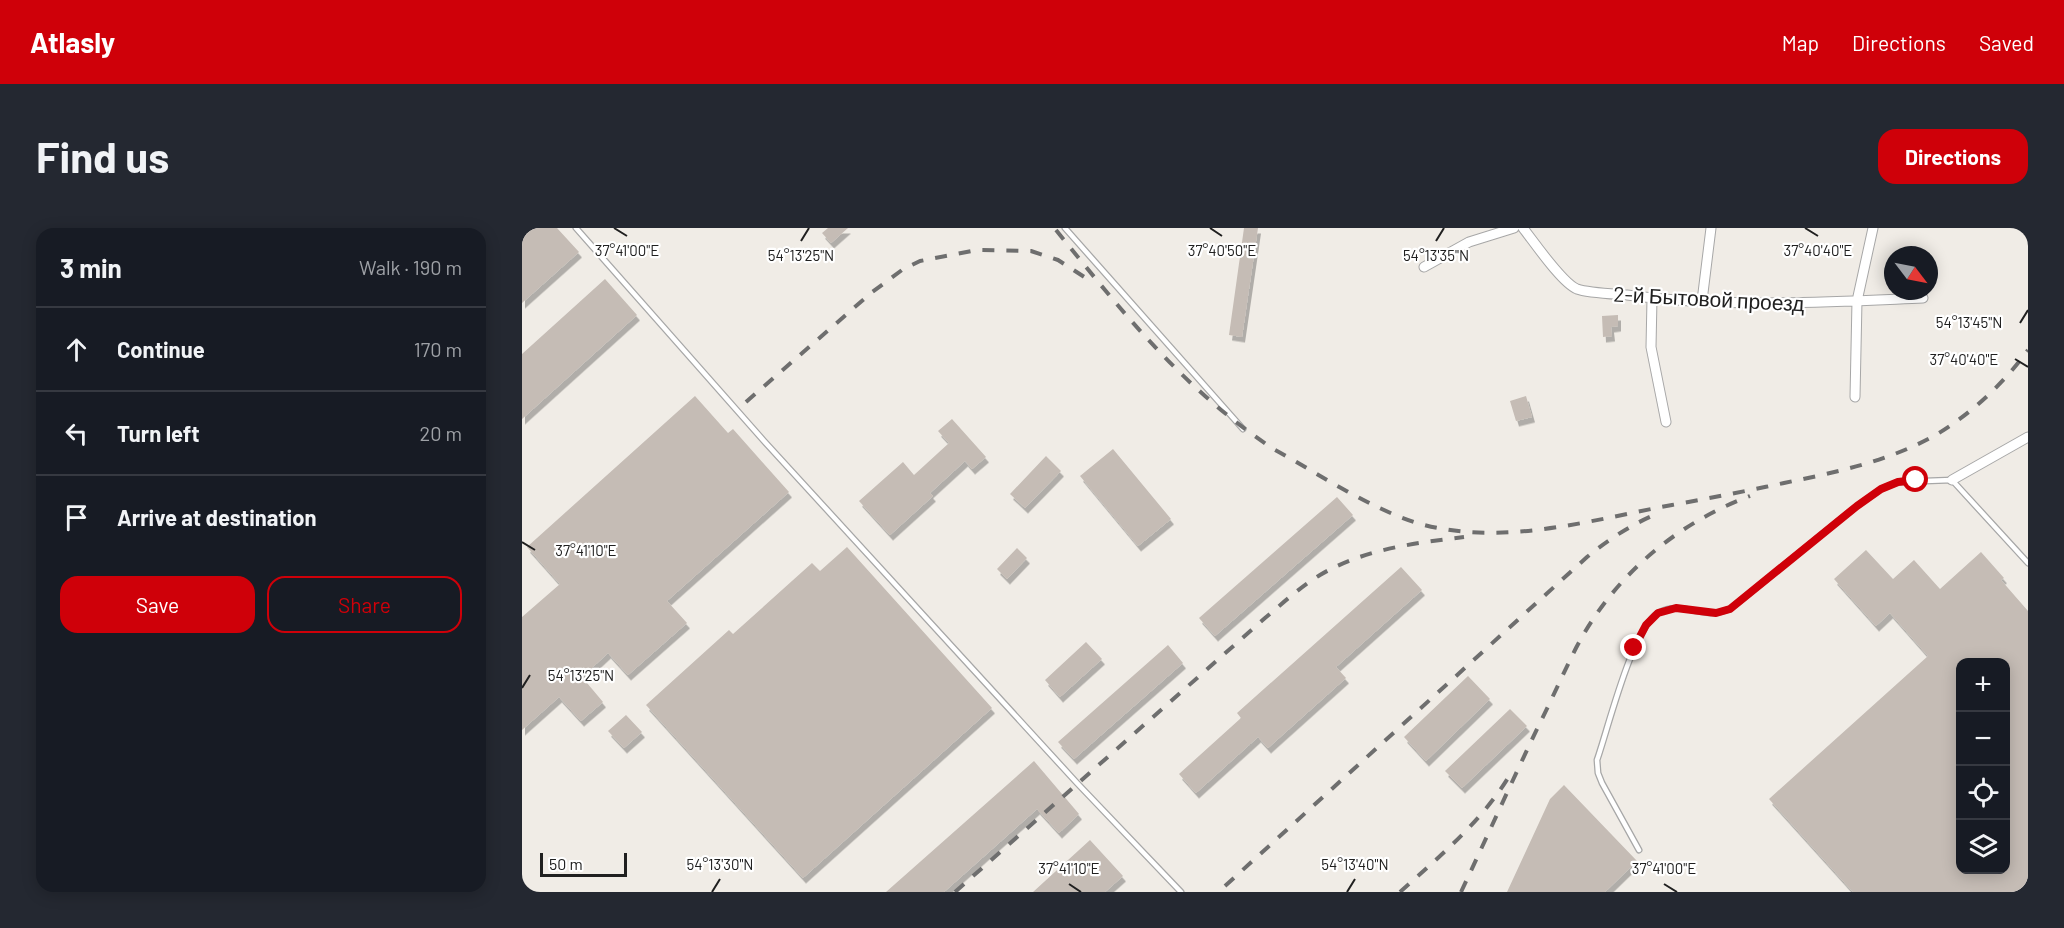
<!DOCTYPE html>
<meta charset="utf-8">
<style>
:root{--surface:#171b24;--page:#242831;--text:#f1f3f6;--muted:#9ea1a6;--line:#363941;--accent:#cf0009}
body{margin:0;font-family:Barlow,sans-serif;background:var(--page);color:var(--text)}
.controls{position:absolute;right:18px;bottom:18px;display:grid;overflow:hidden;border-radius:12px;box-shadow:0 3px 15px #0003}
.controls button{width:54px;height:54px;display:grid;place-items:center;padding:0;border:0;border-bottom:2px solid var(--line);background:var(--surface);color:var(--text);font:30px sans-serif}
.compass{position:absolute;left:1362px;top:18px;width:54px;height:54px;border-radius:50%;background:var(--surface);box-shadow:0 3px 15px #0003;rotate:122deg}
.scale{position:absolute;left:18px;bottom:15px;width:87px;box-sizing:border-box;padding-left:6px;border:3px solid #202020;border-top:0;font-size:16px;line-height:21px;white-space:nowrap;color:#202020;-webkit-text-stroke:4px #fff;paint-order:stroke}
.stop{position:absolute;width:18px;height:18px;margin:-14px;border:4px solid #cf0009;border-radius:50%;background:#fff}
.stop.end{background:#cf0009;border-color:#fff;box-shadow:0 2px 6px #0008}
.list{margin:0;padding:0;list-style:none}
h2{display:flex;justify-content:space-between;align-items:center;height:78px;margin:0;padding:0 24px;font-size:26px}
h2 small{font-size:20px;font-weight:400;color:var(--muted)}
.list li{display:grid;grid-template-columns:39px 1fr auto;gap:18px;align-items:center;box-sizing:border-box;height:84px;padding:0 24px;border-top:2px solid var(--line)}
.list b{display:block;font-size:22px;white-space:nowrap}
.list em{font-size:20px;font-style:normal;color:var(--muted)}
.actions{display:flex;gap:12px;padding:18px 24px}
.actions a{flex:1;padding:14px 0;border:2px solid var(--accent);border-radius:18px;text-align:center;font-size:21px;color:var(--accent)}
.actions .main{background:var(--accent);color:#fff}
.icon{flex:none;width:33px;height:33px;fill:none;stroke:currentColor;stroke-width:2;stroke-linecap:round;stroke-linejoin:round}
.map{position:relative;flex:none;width:1506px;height:664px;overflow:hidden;border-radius:18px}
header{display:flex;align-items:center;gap:36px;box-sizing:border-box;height:84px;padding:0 30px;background:var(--accent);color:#fff}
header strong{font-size:28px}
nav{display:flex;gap:33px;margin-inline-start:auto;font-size:21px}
.intro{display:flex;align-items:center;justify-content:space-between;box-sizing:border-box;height:144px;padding:0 36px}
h1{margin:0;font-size:42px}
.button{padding:15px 27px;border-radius:18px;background:var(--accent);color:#fff;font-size:21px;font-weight:700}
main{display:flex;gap:36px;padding:0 36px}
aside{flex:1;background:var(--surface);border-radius:18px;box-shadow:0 3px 15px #0003}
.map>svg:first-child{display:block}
</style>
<header>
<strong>Atlasly</strong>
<nav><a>Map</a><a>Directions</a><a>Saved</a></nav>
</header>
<div class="intro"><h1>Find us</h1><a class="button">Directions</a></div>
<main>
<aside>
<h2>3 min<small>Walk · 190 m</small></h2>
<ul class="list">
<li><svg class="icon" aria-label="ahead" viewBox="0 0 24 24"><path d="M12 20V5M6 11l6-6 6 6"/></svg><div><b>Continue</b></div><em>170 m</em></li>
<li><svg class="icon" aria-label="left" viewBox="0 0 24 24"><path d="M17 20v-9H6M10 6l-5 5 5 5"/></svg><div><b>Turn left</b></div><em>20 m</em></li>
<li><svg class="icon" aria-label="arrive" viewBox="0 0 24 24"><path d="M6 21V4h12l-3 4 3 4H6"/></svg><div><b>Arrive at destination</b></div></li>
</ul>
<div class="actions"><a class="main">Save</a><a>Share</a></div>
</aside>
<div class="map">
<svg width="1506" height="664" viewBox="0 0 1506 664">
<defs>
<filter id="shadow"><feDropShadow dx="3" dy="5.5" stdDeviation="0" flood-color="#0004"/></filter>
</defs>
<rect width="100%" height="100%" fill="#f0ece6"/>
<path fill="#c5bcb5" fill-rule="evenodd" filter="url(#shadow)" d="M0 0H35L57 24 0 75Z
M306 0H326L309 15 300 5Z
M722 0H736L720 109 707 107Z
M83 51 115 87 0 191V126Z
M1096 87V98L1089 99 1090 108 1081 109 1080 88Z
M173 168 206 205 211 201 267 264 145 373 165 395 106 447 86 425 60 449 81 474 59 493 37 469 0 502V389L38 356 5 319Z
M1004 168 1010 189 994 193 988 173Z
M430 191 464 229 450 241 443 233 408 265 411 268 368 307 337 273 381 234 392 247 427 215 416 203Z
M591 221 649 291 616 318 558 248Z
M524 228 539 243 503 280 488 266Z
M815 269 831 287 693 408 677 390Z
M325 319 470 480 281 650 124 477 207 402 211 406 290 335 298 343Z
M495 320 505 330 485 351 475 341Z
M1344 322 1371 351 1392 332 1418 361 1459 324 1482 350 1479 352 1506 383V664H1331L1247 571 1406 428 1368 385 1354 398 1312 351ZM1438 435H1484V642H1438Z
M879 339 900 362 814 439 824 450 746 520 736 509 674 565 657 546 719 490 715 485Z
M564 414 580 431 538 469 523 452Z
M646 417 661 435 552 531 536 514Z
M946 448 968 471 904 533 882 509Z
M988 481 1005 498 940 560 923 543Z
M104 487 120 504 102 520 86 503Z
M512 533 557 586 537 605 515 581 422 664H364Z
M1042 557 1115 633 1083 664H985L1028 571Z
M568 612 601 648 583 664H511Z"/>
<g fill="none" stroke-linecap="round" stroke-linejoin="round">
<g stroke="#a7a7a7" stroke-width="7">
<path id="service" d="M54 0 242 213 555 555 659 664
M543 0 721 201
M1117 622 1080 555 1076 545 1075 532C1086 501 1110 401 1136 385 1155 374 1175 386 1194 385 1199 384 1204 382 1208 381L1335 278 1359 261 1376 254 1430 252 1506 335"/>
</g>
<g stroke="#a7a7a7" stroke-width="11">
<path id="minor" d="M1001 0C1012 14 1040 55 1055 61 1066 65 1093 66 1105 67 1203 80 1303 74 1401 70
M902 39 947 14 992 0
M1130 71 1129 119 1144 194
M1180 73 1189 0
M1333 169 1335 73 1351 0
M1430 252 1506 209"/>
</g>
<use href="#service" stroke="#fff" stroke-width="4.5"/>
<use href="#minor" stroke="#fff" stroke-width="9"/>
<path stroke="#6e6e6e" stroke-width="4" stroke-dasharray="12 12" stroke-linecap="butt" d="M534 2C602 86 662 162 753 222 801 248 863 291 916 300 994 315 1074 291 1150 277 1188 270 1225 263 1262 255 1315 244 1369 233 1417 205 1451 184 1483 154 1506 122
M224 174 349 65 380 42 398 33 455 22 509 23 536 32 570 54
M703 658 1065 329C1087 311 1110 296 1137 285
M433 664 743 390C761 375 778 359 798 347 842 321 893 315 942 309
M878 664C917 629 958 595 986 550
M939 664C965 609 990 553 1016 499 1029 473 1041 446 1054 420 1091 349 1153 296 1228 268"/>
</g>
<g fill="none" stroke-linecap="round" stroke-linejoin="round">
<path stroke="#cf0009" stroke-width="8" d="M1112 420 1124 397 1136 385 1154 380 1194 385 1208 381 1335 278 1359 261 1376 254 1394 252"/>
</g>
<path fill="none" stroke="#202020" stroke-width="2" d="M92 0 105 8M688 0 700 8M1283 0 1296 8M279 13 287 0M914 13 922 0M1498 95 1506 82M1493 131 1506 139M0 314 13 322M0 460 8 447M547 656 559 664M1142 656 1155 664M190 664 198 651M825 664 833 651"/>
<g text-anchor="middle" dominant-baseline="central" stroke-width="4.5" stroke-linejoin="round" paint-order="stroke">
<g font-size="21" fill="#202020" stroke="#fff">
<text transform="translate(1187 70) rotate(3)">2-й Бытовой проезд</text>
</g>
</g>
<g font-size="15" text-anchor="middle" fill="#202020" stroke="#fff" stroke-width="4.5" stroke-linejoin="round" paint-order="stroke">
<text x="1296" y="28">37°40'40"E</text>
<text x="105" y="28">37°41'00"E</text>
<text x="700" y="28">37°40'50"E</text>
<text x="279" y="33">54°13'25"N</text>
<text x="914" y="33">54°13'35"N</text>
<text x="1447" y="100">54°13'45"N</text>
<text x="1442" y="137">37°40'40"E</text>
<text x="64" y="328">37°41'10"E</text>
<text x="59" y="453">54°13'25"N</text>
<text x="198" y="642">54°13'30"N</text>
<text x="833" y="642">54°13'40"N</text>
<text x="547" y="646">37°41'10"E</text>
<text x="1142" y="646">37°41'00"E</text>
</g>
</svg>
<div class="controls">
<button>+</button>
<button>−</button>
<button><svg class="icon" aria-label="locate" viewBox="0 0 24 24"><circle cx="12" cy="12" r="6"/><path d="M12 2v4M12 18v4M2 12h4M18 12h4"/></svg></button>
<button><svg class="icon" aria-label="layers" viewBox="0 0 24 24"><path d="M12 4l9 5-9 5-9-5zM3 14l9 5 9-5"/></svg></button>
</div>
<svg class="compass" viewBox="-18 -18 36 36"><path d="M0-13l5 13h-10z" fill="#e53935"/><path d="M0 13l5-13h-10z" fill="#9ea1a6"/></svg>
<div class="scale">50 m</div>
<div class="stop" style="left:1394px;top:252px"></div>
<div class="stop end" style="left:1112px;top:420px"></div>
</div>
</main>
